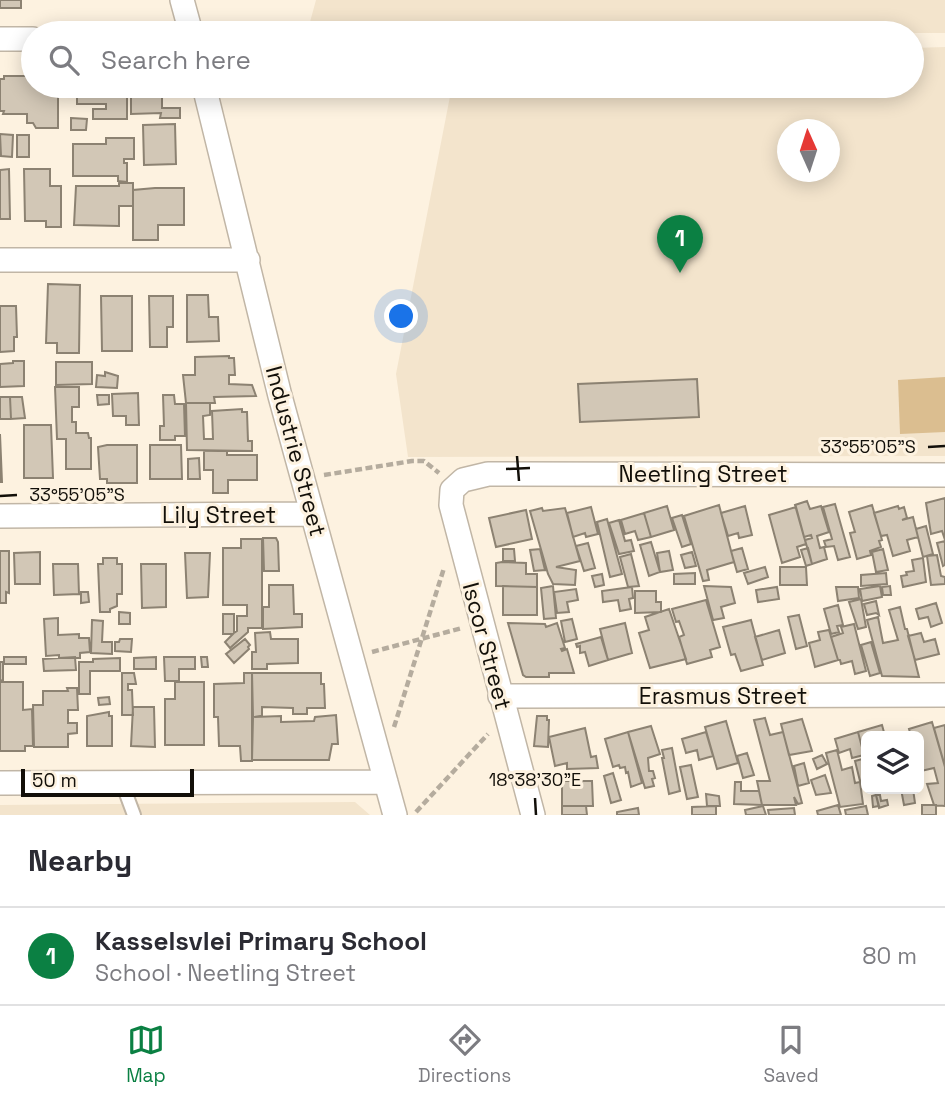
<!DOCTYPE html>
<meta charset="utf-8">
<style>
:root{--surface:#fff;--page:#f7f7f7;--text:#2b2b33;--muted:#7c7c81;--line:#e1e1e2;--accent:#0b8043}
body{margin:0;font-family:"Space Grotesk",sans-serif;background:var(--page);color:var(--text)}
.controls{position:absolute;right:21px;bottom:21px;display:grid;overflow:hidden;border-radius:10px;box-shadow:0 4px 18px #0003}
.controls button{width:63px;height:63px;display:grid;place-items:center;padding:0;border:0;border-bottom:2px solid var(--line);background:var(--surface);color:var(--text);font:35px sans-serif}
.compass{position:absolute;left:777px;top:119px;width:63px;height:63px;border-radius:50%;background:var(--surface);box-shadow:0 4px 18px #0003;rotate:357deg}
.scale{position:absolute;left:21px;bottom:18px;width:173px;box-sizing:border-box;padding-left:7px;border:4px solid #120f09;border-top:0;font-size:19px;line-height:24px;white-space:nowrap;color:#120f09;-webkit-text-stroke:5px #fdf2e0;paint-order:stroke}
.you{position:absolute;left:402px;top:317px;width:24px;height:24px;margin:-18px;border:5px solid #fff;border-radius:50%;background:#1a73e8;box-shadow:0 0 0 10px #1a73e833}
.badge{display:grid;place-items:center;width:46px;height:46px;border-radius:50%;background:var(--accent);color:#fff;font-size:23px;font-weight:700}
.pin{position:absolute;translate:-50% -58px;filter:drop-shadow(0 2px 4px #0008)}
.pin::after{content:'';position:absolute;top:37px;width:24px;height:21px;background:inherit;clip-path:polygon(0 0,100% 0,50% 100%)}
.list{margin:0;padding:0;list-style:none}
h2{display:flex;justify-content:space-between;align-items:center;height:91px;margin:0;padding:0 28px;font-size:30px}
h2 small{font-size:23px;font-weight:400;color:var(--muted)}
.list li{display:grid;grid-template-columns:46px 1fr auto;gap:21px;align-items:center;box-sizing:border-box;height:98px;padding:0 28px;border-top:2px solid var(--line)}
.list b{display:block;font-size:26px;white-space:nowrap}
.list p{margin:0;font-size:23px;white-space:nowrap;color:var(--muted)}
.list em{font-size:23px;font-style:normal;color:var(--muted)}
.icon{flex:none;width:38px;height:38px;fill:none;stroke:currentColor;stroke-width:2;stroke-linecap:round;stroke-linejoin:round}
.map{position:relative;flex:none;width:945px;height:815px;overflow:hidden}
.search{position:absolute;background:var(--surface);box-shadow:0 4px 18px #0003;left:21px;right:21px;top:21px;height:77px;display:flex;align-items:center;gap:18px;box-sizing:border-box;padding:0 24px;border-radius:38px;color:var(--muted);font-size:26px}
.sheet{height:189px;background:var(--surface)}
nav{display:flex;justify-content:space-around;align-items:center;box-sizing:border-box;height:98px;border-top:2px solid var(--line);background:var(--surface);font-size:19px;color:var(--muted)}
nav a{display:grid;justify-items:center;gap:4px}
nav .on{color:var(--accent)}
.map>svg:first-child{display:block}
</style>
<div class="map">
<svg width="945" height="815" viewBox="0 0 945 815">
<rect width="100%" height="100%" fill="#fdf2e0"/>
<path fill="#f3e4cc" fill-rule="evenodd" d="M316 0H945V33H307Z
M945 47V456L408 457 396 374 452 86H912V48ZM788 130H830V172H788Z
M355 802 370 815H0V805Z"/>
<path fill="#dbbe90" d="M945 377V432L900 434 898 380Z"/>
<path fill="#d2c7b6" stroke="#8c8272" stroke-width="2" d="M0 0H21V8H0Z
M4 76H33V86H58V128H36L33 123H27V114H3L4 111H0V79H4Z
M77 86H127V119H93V109H106V104H77Z
M131 86H162V108H180V118H160L161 113 131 114Z
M770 86H778V95H770Z
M783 86H794V94H783Z
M71 118 87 119 86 130H71Z
M175 124 176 164 144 165 143 125Z
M0 134 13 135 12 157 1 156Z
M17 135H29V157H17Z
M106 138H134V159H124V163H127V182L118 181V176H73V144H106Z
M9 169 10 219H0V170Z
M24 169H50V186H61V227H46V221H25Z
M119 183H133V206H119V226L74 225 76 186H119Z
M155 188H184V225H158V240H133V190Z
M48 284 80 285 79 353H57V343H46Z
M187 295H208L209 317H218L219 341 187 342Z
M101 296H132V351H102Z
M149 296H173V327H167V347H150Z
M0 306H16L17 337H14V351L0 352Z
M229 356V358H234L235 375H229V384L252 385 256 396 214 397 215 403H186L183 375H195V357Z
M13 361H24V386L0 387V364L13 363Z
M56 362H92V384L56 385Z
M105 372 118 376 117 388 96 387 97 375 105 376Z
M697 379 699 417 580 422 578 384Z
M55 387H79V407H72V422H76V433H88L89 438H91V469H66V439H57Z
M138 393 139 425H126V416H113L112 394Z
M97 395H109V404L98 405Z
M163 395H174L175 404H184L185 436H175V440H160V426H164Z
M0 397H10L11 419H0Z
M10 397H22L25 418 11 419Z
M186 403H210V415L203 416 204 439H213L212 411 242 409V412H247L248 441H252V451L187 450Z
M24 425H51L53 478H24Z
M0 434 2 482H0Z
M107 445H137V483H107V479H100L98 447Z
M150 445H181L182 479H150Z
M204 451H227V455H257V480H228V493H213V470H204Z
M199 458 200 479H188V459Z
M945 498V540L942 531 931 534 926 503Z
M807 501 810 509 821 506 829 532 817 536 820 548 824 547 827 559 812 564 805 540 812 538 811 535 804 537 795 505Z
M835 504 850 557 838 560 834 546 826 547 824 541 832 539 823 507Z
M719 505 734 562 707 570 709 580 703 581 684 516Z
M872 505 882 540 879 541 881 547 870 551 871 555 857 559 850 533 855 532 849 512Z
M667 506 674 530 651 537 644 513Z
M745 506 752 535 739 538 738 533 728 536 721 513Z
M898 506 899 509 904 507 907 518 902 520 913 517 918 537 907 540 910 551 893 556 887 535 881 536 874 513Z
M591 507 598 534 586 537 585 533 573 537 567 513Z
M796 507 806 544 797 547 800 557 782 563 769 515Z
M542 508 543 511 565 508 580 561 556 567 576 570 575 585 553 584 548 574 530 511Z
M526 510 532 539 496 547 489 518Z
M644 513 651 537 638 540 635 531 625 534 621 520Z
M682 515 691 544 682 547 672 518Z
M607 519 622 574 610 577 597 522Z
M619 520 625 541 631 540 634 551 619 554 609 523Z
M926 526 933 554 923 557 916 529Z
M263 538H276L278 542 279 571H264Z
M241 539H262V628H248V632L230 648 225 642 233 634H223V614H234V633L237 631V616H247V605H223V548H241Z
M945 541V565L943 566 937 543Z
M651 542 660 572 649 576 640 545Z
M588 543 595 568 584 571 576 546Z
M742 548 748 569 737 572 731 551Z
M808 548 812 564 806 566 801 550Z
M503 549H514L515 561H503Z
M540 549 545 570 534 571 530 550Z
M883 549 888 570 876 572 872 552Z
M0 551H9V593L6 592V603H0Z
M669 551 673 570 660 572 657 553Z
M40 552V584H15L14 553Z
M692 552 696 566 685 568 681 555Z
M185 553H210L208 597 187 598Z
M631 554 639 586 628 587 620 557Z
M937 555 941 576 945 577V584L931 585 927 556Z
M103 558H117V564H122V594H117V606L110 609V612H100L98 564H103Z
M923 558 926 582 903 587 901 576 907 575 906 572 914 571 912 560Z
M502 562 526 563V574H537V587L496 586V563Z
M53 564H78L79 594 54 595Z
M141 564H166V607L142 608Z
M765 567 768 577 748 584 744 573Z
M780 567H806L807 585H780Z
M695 573V584H674V574Z
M886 573 887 584 861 586V575Z
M602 574 604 585 595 587 592 576Z
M269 585H293L294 614H302V627L263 629V607H269Z
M503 586 537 587V615H503Z
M553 586 556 618 544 619 541 588Z
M704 586 731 587 735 603 721 607 724 618 713 620Z
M880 586 882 597 862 601 860 589Z
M890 586 891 595H883L882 587Z
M632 587 633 598 629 599 631 609 620 611 618 600 603 602 602 591Z
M777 587 779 599 758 602 756 590Z
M836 587H858L859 598 838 601Z
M576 589 578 600 567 602 569 612 557 613 554 592Z
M635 591H656V602H661V612L635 613Z
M81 592H88L89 602 81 603Z
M861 599 866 627 858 629 849 602Z
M706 600 720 647 710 650 712 657 687 664 679 637 684 635 679 621 676 622 672 609Z
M876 601 879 615 876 613 867 615 864 604Z
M936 603 942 623 931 627 928 617 919 619 916 609Z
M838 605 843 625 837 626 839 632 831 634 824 609Z
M900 607 905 629H907L919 677 882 676 867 620 878 617 883 643 898 640 889 610Z
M669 609 686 659 650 668 639 633 649 630 645 617Z
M119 612 130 613V624H119Z
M799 615 807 646 796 649 788 617Z
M58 618V635L79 634V638H89L90 652 80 653V658H59V655L46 656 44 619Z
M572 619 577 639 565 642 561 621Z
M92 620 103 621 102 642H112V654L91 653Z
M751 620 763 665 741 671 735 654 731 655 723 627Z
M508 623 545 624 546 627 557 623 565 648 561 649 562 651 567 649 574 673H549V677H526L523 675Z
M625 623 632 653 608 660 600 629Z
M854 624 866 671 855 674 852 661 841 664 840 660H838L831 637 843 633 841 627Z
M779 630 785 653 762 660 755 637Z
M829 630 838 660 815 667 809 643 820 640 818 632Z
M270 632 271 639H298V663L267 664V669H252V652H256L255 633Z
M921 633 924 642 935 639 939 654 915 660 908 636Z
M601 637 608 660 589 666 585 652 580 653V646L577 647 576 644Z
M120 639H132L131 652 115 651V642H119Z
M245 639 250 645 248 647 249 649 234 663 226 654Z
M871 642 880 673 870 676 861 645Z
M4 657H26V664H4Z
M75 657 76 670 44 671 43 659Z
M156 657V669H134V658Z
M164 657H195V669H179V681H165Z
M201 657H207L208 667H202Z
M120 658V671H90V694H79V662H93V659Z
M0 662H3V681L0 680Z
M122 673H134L136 684H128V690H132L133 715H122Z
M244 673H252V761H241L240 746H219L218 717H214V684L244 683Z
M252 673H321V684H324L325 708H307V714H293V708L262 707V716L253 717Z
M0 682H23V710L32 709 33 746H25V751H0Z
M175 682H204V745H165V699H175Z
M67 688H77L78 710H68V723H77V733L68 734V747H34L33 705H43V691H68Z
M109 697 110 704 99 705 98 698Z
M133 707H154L155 747 131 746Z
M109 712V716H112V746H87V716Z
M336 715 338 744H332L329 760H252L253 717 281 716V722L314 721 315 717Z
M537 716H547V720H549L548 747 534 746Z
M765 718 770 735 783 732 802 803 798 804 794 797 796 805H762L757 781H770L754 720Z
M802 719 812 751 789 755 781 724Z
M726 721 738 763 717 769 705 727Z
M932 722 945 767V806L934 805 927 784 938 783 934 768 921 771 919 736H911L909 729Z
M882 725 885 736H866L864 755 858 732Z
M945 725V762L944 763 934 728Z
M651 726 660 754 648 758 649 771H653L655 778 652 779 654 786 645 788 628 732Z
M585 728 591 757 596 756 598 768 567 769V763L555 766 549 737Z
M628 732 642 783 631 787 628 772 626 773 625 767 620 768 619 765 613 767 605 739Z
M706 732 713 756 699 760 697 750 686 753 682 739Z
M858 732 864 755 852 758 850 749 839 753 835 739Z
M672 748 680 791 669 794 662 758H664L662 750Z
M837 750 842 770 852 767 855 783 860 782 863 804 840 807 826 753Z
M747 753 754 775 743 778 737 756Z
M822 755 827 764 817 769 813 759Z
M866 758V780L860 781 855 761Z
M804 763 809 783 798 786 794 766Z
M691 765 698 797 687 799 680 767Z
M613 773 621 800 611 803 604 776Z
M825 775 831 793 816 795 811 780Z
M562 781H592L593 806H562Z
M735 782H741V791H759L762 805 734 804Z
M901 789H913L915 803 904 805Z
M706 794 719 796 720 806H707Z
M876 795H880L881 801 887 800 888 805 879 808Z
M876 795 879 806 873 807 872 796Z
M838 805 841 815H818L817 811Z
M922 805H936V815H922Z
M562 806H586L587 815H562Z
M716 806V815H692V807Z
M763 806 766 815H746L745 810Z
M866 806 868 815H846L845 810Z
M638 808 639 815H617V812Z
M794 808 795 815H769L768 810Z"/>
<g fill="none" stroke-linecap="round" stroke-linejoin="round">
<g stroke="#c1b6a6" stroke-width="16">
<path id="lane" d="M122 783 134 815"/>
</g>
<g stroke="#c1b6a6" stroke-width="26">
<path id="street" d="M182 0 191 33
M0 39H33
M204 86 280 396 395 815
M0 260H248
M0 516 312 514
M500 696 945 695
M0 783 386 782
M533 815 451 505 452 490 463 480 488 474 945 475"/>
</g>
<path stroke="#b5ac9e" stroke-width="4.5" stroke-dasharray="7 3.5" stroke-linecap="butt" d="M324 475 412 461H424L439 473
M372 652 462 628
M394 727 444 568
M416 812 488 734"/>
<use href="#lane" stroke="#fff" stroke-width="12"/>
<use href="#street" stroke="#fff" stroke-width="23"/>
</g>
<path fill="none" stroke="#120f09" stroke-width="2.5" d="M928 447 945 446M517 456 519 481M506 469 530 468M0 496 17 495M535 798 536 815"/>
<g text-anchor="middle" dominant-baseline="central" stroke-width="6" stroke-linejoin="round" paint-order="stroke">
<g font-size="23" fill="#120f09" stroke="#fdf2e0">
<text transform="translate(296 451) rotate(75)">Industrie Street</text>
<text x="703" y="474">Neetling Street</text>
<text x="219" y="515">Lily Street</text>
<text transform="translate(487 646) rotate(75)">Iscor Street</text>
<text x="723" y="696">Erasmus Street</text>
</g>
</g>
<g font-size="18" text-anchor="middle" fill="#120f09" stroke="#fdf2e0" stroke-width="6" stroke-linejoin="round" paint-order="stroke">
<text x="868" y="453">33°55'05"S</text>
<text x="77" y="501">33°55'05"S</text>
<text x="535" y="786">18°38'30"E</text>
</g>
</svg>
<div class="controls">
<button><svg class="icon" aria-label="layers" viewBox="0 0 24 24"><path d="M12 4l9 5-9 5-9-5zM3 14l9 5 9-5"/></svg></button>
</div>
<svg class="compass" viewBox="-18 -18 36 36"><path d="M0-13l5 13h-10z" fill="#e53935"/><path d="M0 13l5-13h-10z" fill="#7c7c81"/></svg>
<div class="scale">50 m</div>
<div class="you"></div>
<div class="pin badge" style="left:680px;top:273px">1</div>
<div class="search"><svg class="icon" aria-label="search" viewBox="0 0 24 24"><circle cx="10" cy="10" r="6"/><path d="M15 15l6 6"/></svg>Search here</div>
</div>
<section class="sheet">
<h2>Nearby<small></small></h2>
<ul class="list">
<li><span class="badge">1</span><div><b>Kasselsvlei Primary School</b><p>School · Neetling Street</p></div><em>80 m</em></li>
</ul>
</section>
<nav>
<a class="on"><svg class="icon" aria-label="map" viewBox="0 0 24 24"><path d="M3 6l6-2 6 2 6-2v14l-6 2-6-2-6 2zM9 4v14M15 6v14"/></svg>Map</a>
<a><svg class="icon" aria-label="directions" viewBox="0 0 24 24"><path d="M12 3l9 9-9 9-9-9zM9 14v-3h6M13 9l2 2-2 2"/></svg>Directions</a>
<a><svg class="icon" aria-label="saved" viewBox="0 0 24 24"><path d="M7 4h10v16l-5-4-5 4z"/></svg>Saved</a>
</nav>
